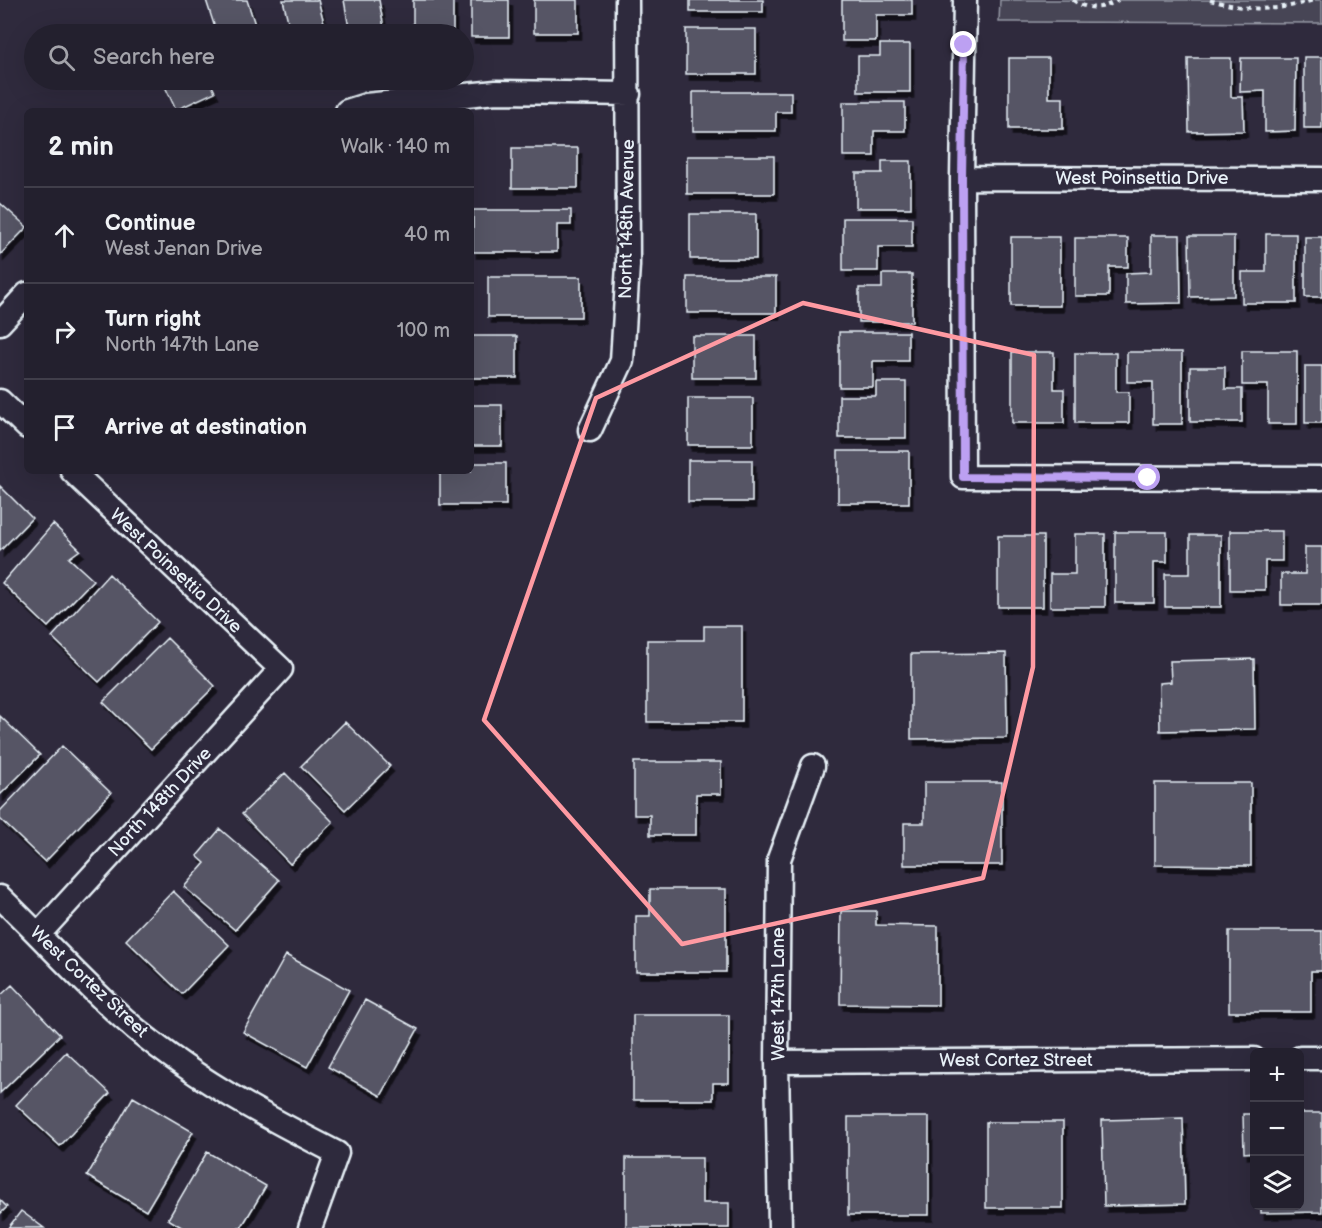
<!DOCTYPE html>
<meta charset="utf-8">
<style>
:root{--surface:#23202e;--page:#2b2836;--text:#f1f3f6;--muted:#a3a3aa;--line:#403e4a}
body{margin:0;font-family:"Balsamiq Sans",sans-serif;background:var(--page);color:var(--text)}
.controls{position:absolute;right:18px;bottom:18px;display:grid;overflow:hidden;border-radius:9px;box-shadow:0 6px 24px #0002}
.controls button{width:54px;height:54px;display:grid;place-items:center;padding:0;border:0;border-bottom:2px solid var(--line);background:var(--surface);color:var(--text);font:30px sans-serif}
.stop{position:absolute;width:18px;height:18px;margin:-14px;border:4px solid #bca0f2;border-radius:50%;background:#fff}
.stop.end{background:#bca0f2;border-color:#fff;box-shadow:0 2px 6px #0008}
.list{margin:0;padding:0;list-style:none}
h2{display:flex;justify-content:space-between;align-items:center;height:78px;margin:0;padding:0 24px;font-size:26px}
h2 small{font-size:20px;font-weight:400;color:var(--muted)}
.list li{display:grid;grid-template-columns:39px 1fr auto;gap:18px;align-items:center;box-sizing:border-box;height:96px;padding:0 24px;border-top:2px solid var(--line)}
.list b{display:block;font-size:22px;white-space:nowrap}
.list p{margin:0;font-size:20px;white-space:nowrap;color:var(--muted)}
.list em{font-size:20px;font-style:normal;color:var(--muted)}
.icon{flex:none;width:33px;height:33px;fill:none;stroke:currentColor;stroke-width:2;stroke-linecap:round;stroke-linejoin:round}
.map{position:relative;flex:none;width:1322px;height:1228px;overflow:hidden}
.search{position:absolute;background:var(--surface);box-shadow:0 6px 24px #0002;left:24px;top:24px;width:450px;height:66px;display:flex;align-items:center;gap:15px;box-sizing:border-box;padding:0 21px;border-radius:33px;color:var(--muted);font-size:22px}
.panel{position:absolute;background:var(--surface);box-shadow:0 6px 24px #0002;left:24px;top:108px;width:450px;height:366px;border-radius:9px}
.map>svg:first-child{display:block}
</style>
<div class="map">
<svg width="1322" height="1228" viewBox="0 0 1322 1228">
<defs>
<filter id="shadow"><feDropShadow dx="3.5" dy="6" stdDeviation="0" flood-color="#0009"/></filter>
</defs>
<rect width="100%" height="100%" fill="#2f2a3d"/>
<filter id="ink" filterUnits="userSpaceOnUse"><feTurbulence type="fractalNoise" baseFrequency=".0167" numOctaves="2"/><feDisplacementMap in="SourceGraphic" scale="12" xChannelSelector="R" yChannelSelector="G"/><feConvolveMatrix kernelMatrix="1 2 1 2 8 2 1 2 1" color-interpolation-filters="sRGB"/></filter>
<g filter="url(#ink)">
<path fill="#464455" stroke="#979aa6" stroke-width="1.5" d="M1000 0H1322V23L999 22Z"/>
<path fill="#575565" stroke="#e8f1f8" stroke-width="1.5" filter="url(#shadow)" d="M206 0H247L258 34H217Z
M283 0H318L327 34H291Z
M344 0H379L385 34H350Z
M413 0H453V34H413Z
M471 0H509V37H471Z
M534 0H578V33H534Z
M690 0H763V12H690Z
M842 0H912V15H876V41H842Z
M686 29H756V74H686Z
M880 44H910V92H858V56H880Z
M1304 57H1322V128H1304Z
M1009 58H1049V98H1063V129H1009Z
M1188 58H1231V97H1243L1244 131 1189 132Z
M1241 58H1296L1295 131 1265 132V91L1240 92Z
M162 80H209L215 92 176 110Z
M693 92H791V112H776V131H693Z
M843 102H905V131H874V156H843Z
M512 148H578V188H512Z
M687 156H774V194H687Z
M882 161H911V208H856V173H882Z
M0 203 27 227 0 255Z
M473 210H571V225H557V252H473Z
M690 214H756V259H690Z
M843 218H912V247H878V271H843Z
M1266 234H1296V303H1242V272H1266Z
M1151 235H1180L1181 303 1126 304V273L1151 272Z
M1189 236H1234V296L1190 297Z
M1011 237H1060V306H1011Z
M1305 237H1322V297H1305Z
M1075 238H1128V267H1109V296H1075Z
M882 274H912V322H859V288H882Z
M488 277H581V317H488Z
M687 277H776V313H687Z
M839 332H908V361H873V387H839Z
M471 336H517V378H471Z
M692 336H756V378H692Z
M1242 351H1297V424H1268V385H1242Z
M1012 352H1054V389H1064V423H1012Z
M1127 352H1182V424H1153V382H1127Z
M1075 353H1116V392H1129V423H1075Z
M1305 366H1322V423H1305Z
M1190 367H1225V389H1242V422H1190Z
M876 382H906V438H839V396H876Z
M688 398H753V445H688Z
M471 405H502V446H471Z
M838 451H909V503H838Z
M688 460H752V502H688Z
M471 463H506V505H440V471H471Z
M0 486 32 518 0 551Z
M53 524 80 550 69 558 93 580 48 627 2 583Z
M1230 531H1282V561H1265V590H1230Z
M1115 532H1167V562H1154V603H1115Z
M1075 534H1105V607H1050V574H1075Z
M1190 535H1221V607H1165V574H1190Z
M998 536H1043V607H998Z
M1305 547H1322V605H1281V574H1305Z
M109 574 158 622 99 682 52 637Z
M704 626H742V722H647V640H704Z
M167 638 215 686 151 749 103 702Z
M1006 653 1007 738 911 739V654Z
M1254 659 1255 729 1160 731 1159 683 1171 682 1170 661Z
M0 716 40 755 0 795Z
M345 722 390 766 345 810 301 766Z
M62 746 111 793 45 862 0 819V811Z
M634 762H721V794H696V835H650V815H634Z
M285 773 333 822 290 864 242 814Z
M924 782H1002V865H904V823H924Z
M1155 783H1251V866L1155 865Z
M220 829 279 880 235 930 184 887 205 863 197 856Z
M650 889H726V972H636V916H650Z
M173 891 229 945 182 994 126 940Z
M841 911H876V925L938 926V1005L840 1004Z
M1229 931H1322V971H1311V1012H1229Z
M286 955 349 990 307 1067 243 1032Z
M12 985 60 1035 0 1093V996Z
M365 1000 418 1029 381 1096 328 1067Z
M633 1015H729V1083H713V1100H633Z
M66 1052 110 1093 60 1146 16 1105Z
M133 1097 193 1132 146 1211 87 1176Z
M1300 1113H1322V1212L1261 1213V1206H1300Z
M1243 1114H1254V1152L1244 1153Z
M848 1117H929V1215H848Z
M1183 1118 1185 1204 1104 1206 1102 1120Z
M986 1122H1063V1208H986Z
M207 1152 266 1186 241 1228H183L168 1219Z
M626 1158H702V1203H729V1228H626Z
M0 1200 7 1207 0 1214Z
M21 1211 44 1228H8Z"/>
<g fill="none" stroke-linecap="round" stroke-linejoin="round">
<g stroke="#e8f1f8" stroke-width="27">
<path id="street" d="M965 0 962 178 963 477 1322 478
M347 111 366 105 496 92 629 94
M962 178 1322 179
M0 323 27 294
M0 401 27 427
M590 430 622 361 628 265 627 0
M0 897C42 937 81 981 124 1019 187 1075 262 1115 337 1153L310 1228
M39 934 281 669 72 471
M1300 1058H1322
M777 1062 1254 1059
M780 1228 777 1062 779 859 813 766"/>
</g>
<path stroke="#e8f1f8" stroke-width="4" stroke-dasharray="4.5 4.5" stroke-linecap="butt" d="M1073 0C1088 11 1103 9 1118 0
M1210 0C1250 11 1274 12 1314 0"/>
<use href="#street" stroke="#2f2a3d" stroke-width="22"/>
</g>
</g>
<g fill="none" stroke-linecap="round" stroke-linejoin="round" filter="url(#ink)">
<path stroke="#bca0f2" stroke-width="8" d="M964 45 962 178 963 477 1148 478"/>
</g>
<path fill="none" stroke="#ff9aa2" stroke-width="4.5" stroke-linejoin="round" d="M803 303 1034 355 1033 667 983 878 682 944 484 720 596 398Z"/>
<g text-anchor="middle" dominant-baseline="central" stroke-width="4.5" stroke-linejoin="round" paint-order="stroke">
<g font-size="18" fill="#e8f1f8" stroke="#2f2a3d">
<text x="1142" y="178">West Poinsettia Drive</text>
<text transform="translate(627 219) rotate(-89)">Norht 148th Avenue</text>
<text transform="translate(176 571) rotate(43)">West Poinsettia Drive</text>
<text transform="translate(160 802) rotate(-47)">North 148th Drive</text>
<text transform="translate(89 982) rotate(43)">West Cortez Street</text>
<text transform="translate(778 994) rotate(-90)">West 147th Lane</text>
<text x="1016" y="1060">West Cortez Street</text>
</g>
</g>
</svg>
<div class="controls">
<button>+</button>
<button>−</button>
<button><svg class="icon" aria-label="layers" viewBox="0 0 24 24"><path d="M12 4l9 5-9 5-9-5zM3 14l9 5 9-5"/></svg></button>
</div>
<div class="stop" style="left:1148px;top:478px"></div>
<div class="stop end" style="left:964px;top:45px"></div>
<div class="search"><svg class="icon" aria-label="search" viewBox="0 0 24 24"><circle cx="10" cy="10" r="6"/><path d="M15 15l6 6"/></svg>Search here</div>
<section class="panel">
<h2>2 min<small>Walk · 140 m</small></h2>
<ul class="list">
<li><svg class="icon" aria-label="ahead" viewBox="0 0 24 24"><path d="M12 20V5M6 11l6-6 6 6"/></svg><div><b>Continue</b><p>West Jenan Drive</p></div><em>40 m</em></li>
<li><svg class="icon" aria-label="right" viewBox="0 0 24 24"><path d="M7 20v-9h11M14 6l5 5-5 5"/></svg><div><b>Turn right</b><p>North 147th Lane</p></div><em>100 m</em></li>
<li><svg class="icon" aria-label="arrive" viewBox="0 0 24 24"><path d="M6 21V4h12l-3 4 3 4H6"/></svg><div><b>Arrive at destination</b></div></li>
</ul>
</section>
</div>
